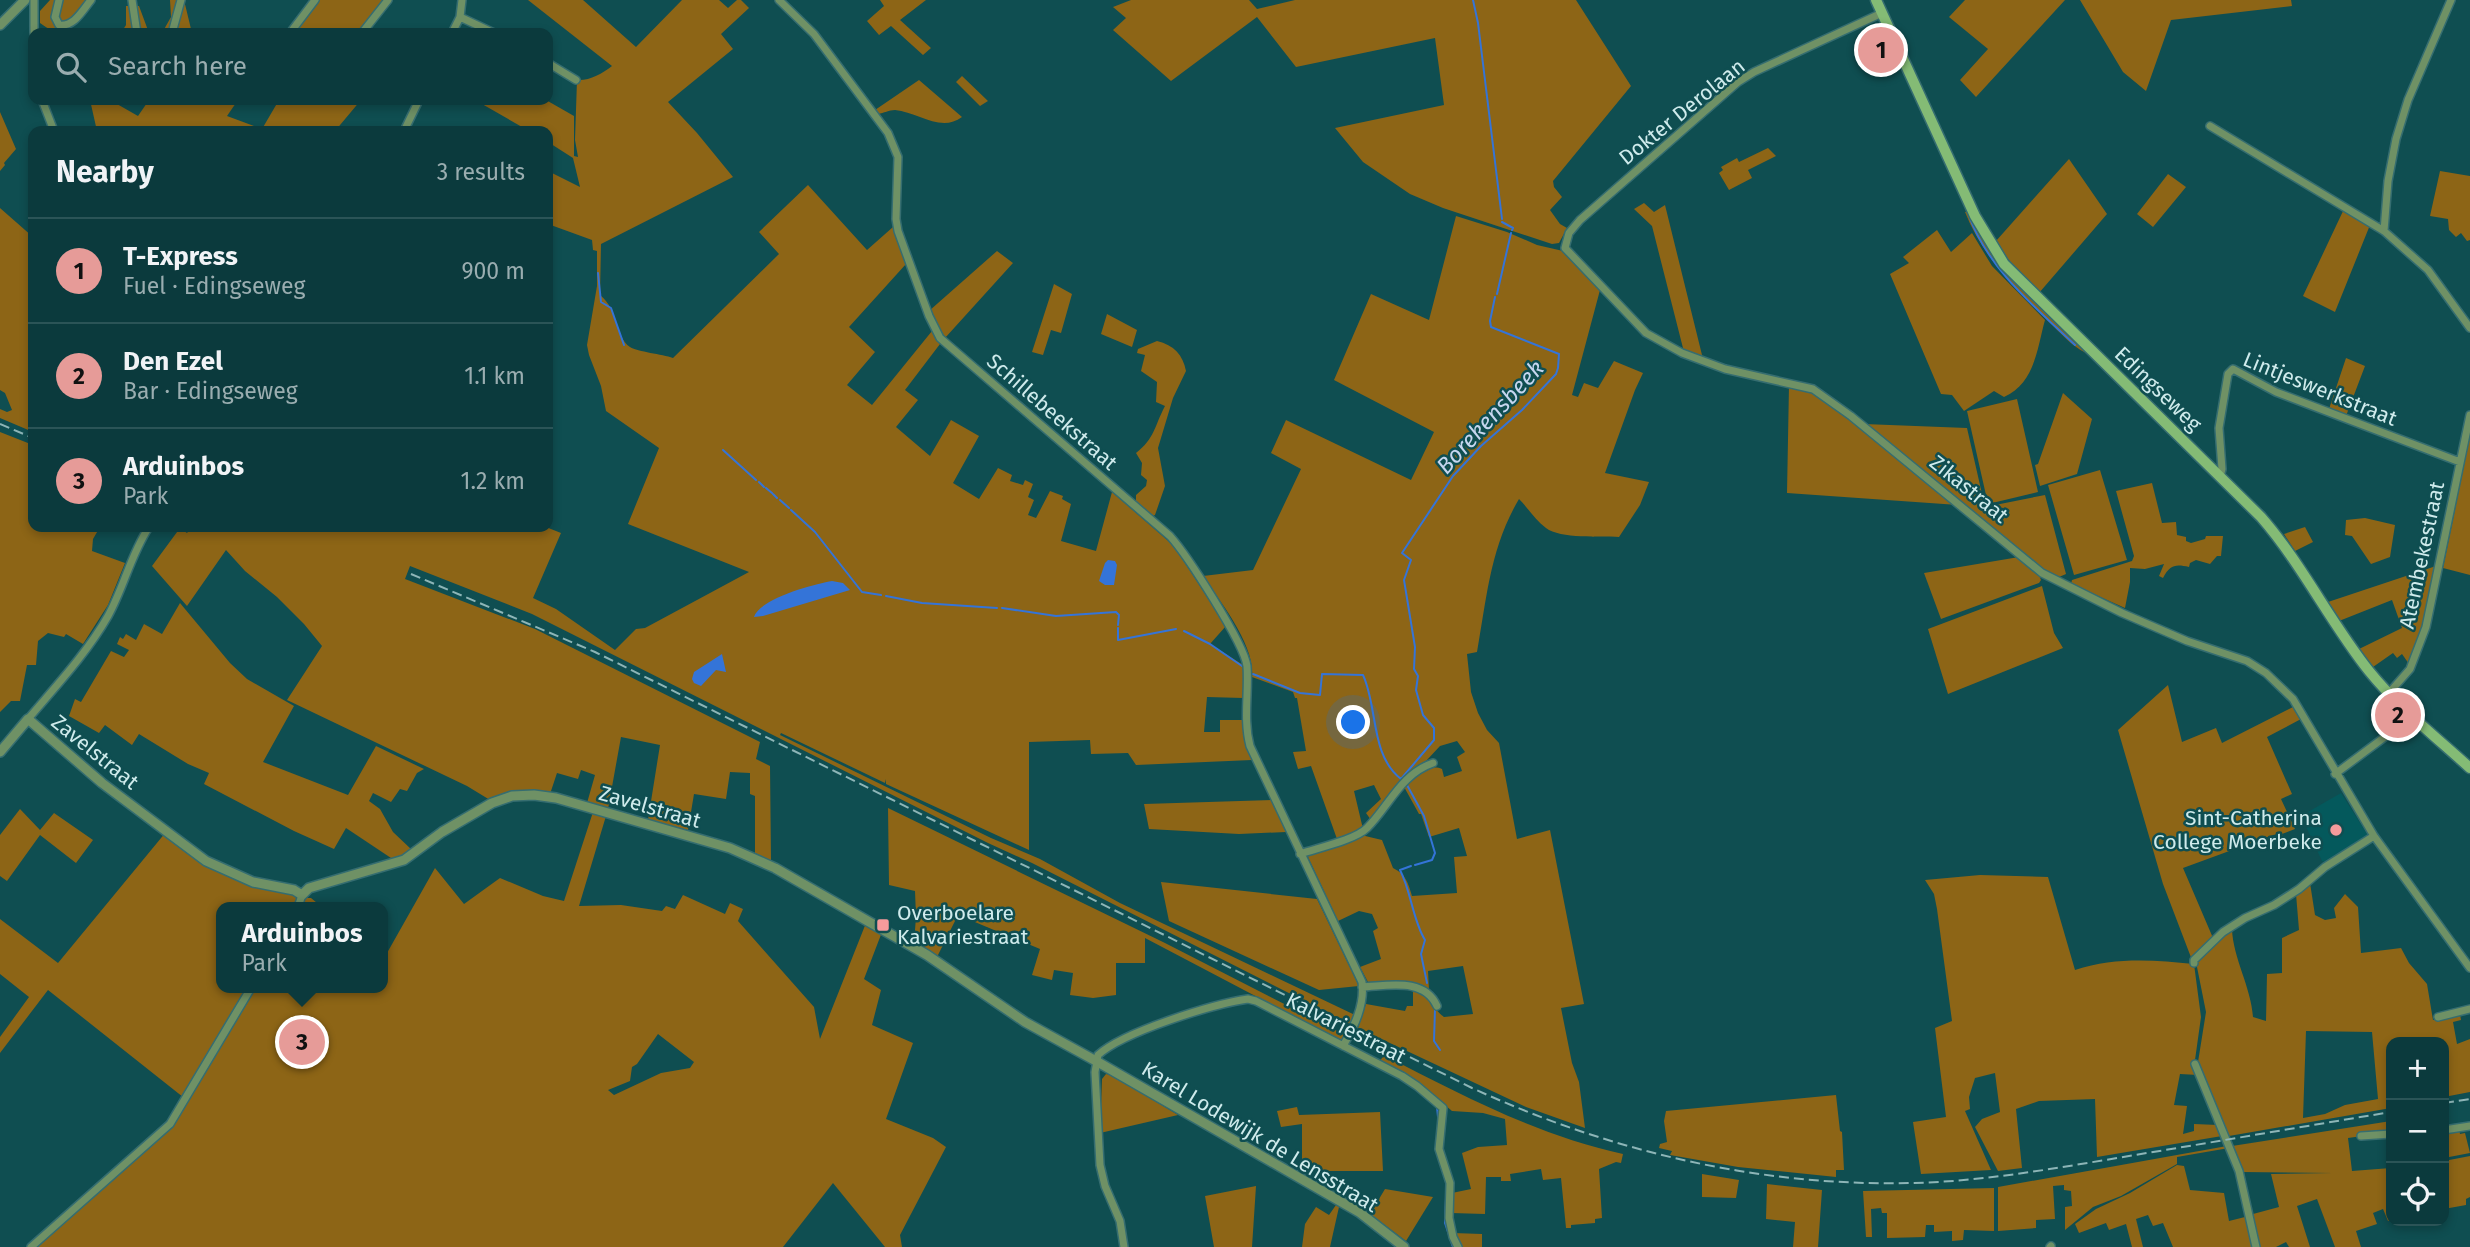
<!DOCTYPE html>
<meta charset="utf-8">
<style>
:root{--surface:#0b3a3d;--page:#194548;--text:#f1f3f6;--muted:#9aadb0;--line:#2b5457;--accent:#e69b98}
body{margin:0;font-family:"Fira Sans",sans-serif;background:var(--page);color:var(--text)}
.controls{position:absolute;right:21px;bottom:21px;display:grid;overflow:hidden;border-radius:14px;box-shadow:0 4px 10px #0003}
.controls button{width:63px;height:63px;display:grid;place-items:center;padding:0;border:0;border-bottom:2px solid var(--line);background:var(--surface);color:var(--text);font:35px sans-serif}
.you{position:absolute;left:1354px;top:723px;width:24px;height:24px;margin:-18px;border:5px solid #fff;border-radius:50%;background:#1a73e8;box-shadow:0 0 0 10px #1a73e833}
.badge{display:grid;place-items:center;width:46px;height:46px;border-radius:50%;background:var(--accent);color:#111;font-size:23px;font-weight:700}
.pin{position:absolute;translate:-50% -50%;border:4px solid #fff;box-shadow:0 2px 7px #0006}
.popup{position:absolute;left:216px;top:902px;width:172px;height:91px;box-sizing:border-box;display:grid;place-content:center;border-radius:14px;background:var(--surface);filter:drop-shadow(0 2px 5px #0005);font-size:23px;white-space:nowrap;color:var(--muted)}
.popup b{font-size:26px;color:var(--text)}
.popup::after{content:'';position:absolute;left:50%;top:100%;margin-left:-14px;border:14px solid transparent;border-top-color:var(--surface)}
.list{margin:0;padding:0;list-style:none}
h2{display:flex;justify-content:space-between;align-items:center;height:91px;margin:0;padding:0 28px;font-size:30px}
h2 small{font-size:23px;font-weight:400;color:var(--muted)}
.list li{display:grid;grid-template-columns:46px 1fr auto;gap:21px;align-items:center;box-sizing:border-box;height:105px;padding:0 28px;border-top:2px solid var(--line)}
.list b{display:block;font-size:26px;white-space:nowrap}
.list p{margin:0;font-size:23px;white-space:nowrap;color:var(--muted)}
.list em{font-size:23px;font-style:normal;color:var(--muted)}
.icon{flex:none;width:38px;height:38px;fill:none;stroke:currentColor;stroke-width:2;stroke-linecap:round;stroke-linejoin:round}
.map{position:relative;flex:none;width:2470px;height:1247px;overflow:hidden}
.search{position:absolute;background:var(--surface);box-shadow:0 4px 10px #0003;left:28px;top:28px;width:525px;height:77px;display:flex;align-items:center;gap:18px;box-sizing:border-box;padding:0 24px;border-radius:14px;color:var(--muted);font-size:26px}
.panel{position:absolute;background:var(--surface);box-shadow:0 4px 10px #0003;left:28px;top:126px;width:525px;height:406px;border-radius:14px}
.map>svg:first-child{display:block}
</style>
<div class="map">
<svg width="2470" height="1247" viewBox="0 0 2470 1247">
<rect width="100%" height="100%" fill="#0f4e51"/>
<path fill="#04595c" d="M2341 793 2369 837 2330 862H2325L2322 861 2301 816Z"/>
<path fill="#8d6516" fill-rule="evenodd" d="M50 0H90C85 6 79 11 75 18 62 38 59 36 40 23V11Z
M170 0H184L191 29 199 33H162L171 17Z
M318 0H386L360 33H293Z
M528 0H583L636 47 682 0H719L728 8 737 0H741L749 8 721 34 733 49 668 102 697 133 733 177 601 244 600 295C619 310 615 337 630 347 638 352 662 354 673 358L779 254 759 232 808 185 867 250 893 227 906 264 849 327 875 352 847 385 872 405 932 331 940 344 905 390 918 400 896 427 930 456 951 420 979 436 953 483 979 499 998 468 1012 475 1010 481 1023 485 1025 480 1033 484 1028 497 1034 500 1028 515 1036 518 1050 491 1063 496 1062 499 1071 504 1061 541 1096 551 1112 492 1174 546 1226 626 1210 644 1243 665V698L1207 697 1204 732H1220V720H1243L1244 739 1252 760 1136 765 1128 753 1091 754 1090 740 1029 742V850L886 784V779L885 783 781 733 780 735 991 838 1040 859 1120 903 1355 1015 1350 1024 1032 863 988 843 532 614 410 566 405 579 535 629 760 742 756 759 770 766 771 861 755 853V796L750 794V773L730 772 726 799 694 794 688 830 648 820 660 745 621 737 608 809 587 803 595 775 581 770 578 779 557 773 550 794 490 800 467 786 287 700 322 646 304 624 277 597 245 571 226 550 187 606 152 566 180 528 187 533 192 527H546L561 533 533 598 556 609 615 650 636 629 645 628 749 572 628 524 659 448 606 411 601 386 589 355 587 345 597 286V251L593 250 592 240 548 224V171L580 187 573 158 548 142V131H529L475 100H546L574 116V156L578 157 575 140 577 80C589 81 602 74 612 66Z
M880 0H926L900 20 931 48 923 55 891 26 879 35 867 21 884 6Z
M1131 0H1249L1257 9 1295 0H1576L1631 86 1553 181 1554 187 1562 197 1550 210 1560 224 1567 228 1559 243 1552 244 1443 208 1410 194 1363 162 1335 128 1444 105 1435 38 1296 67 1257 17 1171 81 1113 30 1126 18 1113 7Z
M1965 0H2065L1976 97 1960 80 1988 49 1949 17Z
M2080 0H2291L2292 6 2171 20 2146 91 2123 72Z
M126 6H139L149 33H121L126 25Z
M962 76 988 101 980 106 956 82Z
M919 80 962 117C941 133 918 112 895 110 889 110 884 113 878 114L875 110Z
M90 100H110L138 116 149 100H238L227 116 262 129 279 100H361L335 131H97Z
M0 112 16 149 4 163 5 165 0 171Z
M1768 148 1776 156 1748 170 1752 178 1729 190 1719 173 1723 170 1721 167 1737 158 1739 162Z
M2069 159 2107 214 2039 293 2010 262 1996 241Z
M2440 171 2470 176V240L2467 241 2461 233 2456 237 2449 230 2448 219 2430 216Z
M2168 174 2186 187 2153 227 2137 214Z
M1644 203 1654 212 1665 205 1703 359 1684 352 1652 226 1634 209Z
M0 208 33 237V432L0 418V409L7 412 12 410 5 393 0 390Z
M2344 209 2370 225 2335 312 2303 296Z
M1965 212H1970L1985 242 1999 263 2086 353C2071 346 2060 332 2048 321 2014 287 1983 257 1965 212Z
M1456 216 1507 232 1537 245 1563 251 1570 256 1600 290 1572 395 1578 397 1584 383 1598 388 1614 361 1643 373 1635 390 1605 473 1649 482 1640 505 1619 537C1601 536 1560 539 1546 528 1535 520 1528 508 1519 499 1490 548 1487 597 1477 652L1467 654 1471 692 1478 713 1487 730 1499 743 1517 839 1550 830 1584 1004 1561 1008 1572 1063 1579 1082 1585 1128 1526 1107 1358 1028 1366 1004 1405 1011 1407 1006H1413V989C1428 994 1432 1008 1444 1017L1473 1014 1463 966 1428 971 1429 990 1412 983 1368 982 1360 967 1381 959 1373 931 1378 928 1372 914 1359 911 1338 921 1307 855 1361 835 1382 840 1393 868C1406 874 1408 883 1412 896L1457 893 1454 857 1467 856 1459 828 1429 837 1421 814H1419L1403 785C1415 777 1428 763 1442 769L1444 777 1462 771 1457 757 1465 752 1457 741 1440 746 1426 761 1402 780 1371 820 1366 813 1381 799 1374 785 1354 791 1363 829 1337 839 1311 766 1298 769 1293 752 1306 751 1297 698H1295L1293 692 1252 677C1255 644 1220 602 1203 576L1253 570 1301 469 1271 453 1286 420 1411 480 1434 432 1334 380 1371 294 1429 320Z
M1937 230 1951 252 1972 233 1992 266 2045 320C2037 349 2035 383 2004 397L1994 391 1964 411 1952 395 1941 394 1890 274 1909 263 1903 257Z
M997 251 1013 263 945 338 929 311Z
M1054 284 1072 294 1061 333 1051 330 1043 355 1032 352Z
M1107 314 1137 330 1132 347 1101 334Z
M1157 341C1174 345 1183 355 1186 371L1173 398 1158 448 1165 486 1155 515 1153 516 1136 502V495L1146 486 1147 480 1141 475 1142 463 1136 453C1155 438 1154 427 1165 406L1156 402 1157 382 1141 371 1145 355 1137 353 1138 349Z
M2346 358 2365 366 2346 416 2329 409Z
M1789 385 1810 390 1838 409 1958 505 1787 493Z
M2063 393 2092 419 2077 474 2040 486 2035 465 2038 464Z
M2017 399 2038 492 1988 504 1967 411Z
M1864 424 1967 428 1985 507 2045 495 2066 574 2059 577 2034 564Z
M0 432 33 445V527H100L93 539 92 551 125 563 108 605 83 644 66 634 64 637 48 633 38 641 36 665H27L20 701H11L0 712Z
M2470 436V575L2443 568Z
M2100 470 2127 560 2074 575 2048 485Z
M2152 483 2162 523 2176 522 2177 535 2186 537V541L2191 543 2205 539 2206 536H2223L2221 556H2217L2210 564 2196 560 2190 563 2189 567C2175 564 2170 565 2163 578L2159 576 2164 564 2145 569 2130 568V582L2125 608 2071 584 2072 580 2132 561 2134 556 2116 491Z
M2365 518 2395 525 2390 557 2371 564 2352 536 2345 535 2346 520Z
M2305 527 2313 542 2295 551 2284 534Z
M2019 557 2039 575 2041 580 2039 583 1941 619 1924 573Z
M2436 566 2422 631 2409 664 2402 654 2397 658 2393 653 2373 667 2359 649 2402 628 2392 600 2339 621 2328 602Z
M2042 586 2054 633 2063 648 1948 694 1928 629Z
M180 603 230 663 247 679 294 706 263 762 348 795 376 746 424 769 417 773 407 791 400 789 391 802 373 793 369 801 380 809 393 832 412 850 394 860 346 828 334 849 294 831 204 784 209 773 188 764 139 734 132 745 105 725 99 733 69 716 75 699 81 702 111 651 124 657 129 650 117 644 120 637 123 639 126 634 136 640 144 624 162 634Z
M2168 685 2182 742 2216 728 2222 743 2293 707 2301 719 2267 737 2292 794 2281 799 2295 829 2282 834 2285 843 2283 845 2278 834 2273 835 2183 868 2213 938 2192 960 2163 884 2118 730Z
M1272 800 1286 832 1239 834 1149 829 1144 804Z
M888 808 1165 943 1345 1035 1343 1039 1339 1040 1145 938V963H1116V995L1093 998 1070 995 1073 973 1054 970 1052 980 1032 975 1040 949 958 915 937 957 914 943 916 917 915 891 889 885Z
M20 809 40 830 54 813 93 840 76 863 40 835 7 881 0 876V835Z
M593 812 606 816 579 906 621 905 662 911 666 906 675 909 683 895 725 914 730 903 743 909 738 921 814 1007 820 1039 866 923 882 932 864 979 881 990 872 1025 913 1043 886 1119 933 1138 946 1147 900 1235 902 1247H885L833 1183 783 1247H36L168 1131 188 1101 48 990 0 1053V1037L29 997 0 974V919L58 963 166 832 200 860 306 898H311L322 907H222V988H382L383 950 387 953 435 868 464 904 500 878 543 896 564 901ZM658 1034 694 1062 690 1068 661 1073 614 1095 608 1090 630 1081 632 1067 637 1064Z
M1980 875 2048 877 2075 970C2115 957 2153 960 2194 964L2201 1017 2195 1060 2198 1075 2180 1074 2174 1105 2187 1106 2183 1134 2194 1131V1124L2218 1125 2222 1136 2097 1157 2095 1099 2039 1101 2016 1109 2022 1168 1998 1171 1975 1127 1982 1119 2000 1112 1995 1073 1975 1078 1969 1097 1970 1109 1965 1111 1991 1170 1921 1174 1913 1122 1946 1117 1935 1028 1952 1021 1937 909 1934 894 1925 880Z
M1161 882 1317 899 1359 986 1319 990 1169 921Z
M2310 883 2315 915 2325 920 2336 918 2334 908 2345 894 2358 907 2361 953 2401 948 2409 963 2427 984 2433 1020 2460 1014 2461 1020 2453 1022 2457 1044 2470 1039V1092L2444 1097V1042H2391V1108L2229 1136 2198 1062 2206 1012 2196 962 2232 929C2233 958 2251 987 2253 1017L2266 1021 2267 974 2282 973V938L2299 930 2296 894ZM2306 1031 2372 1032 2378 1099 2345 1105 2325 1114 2303 1118Z
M1384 1055C1459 1094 1539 1136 1623 1154L1621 1163 1616 1162 1599 1169 1602 1218 1595 1219V1223L1571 1225V1228H1566L1561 1178 1543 1180 1541 1169 1510 1174 1511 1181H1501V1177H1486L1485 1214 1451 1213 1452 1193 1471 1189 1462 1153 1478 1147 1507 1145 1505 1119 1483 1113 1452 1111 1420 1084 1380 1061Z
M1106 1074 1112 1075 1178 1115 1100 1133 1102 1079Z
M1836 1095 1840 1131 1842 1132 1844 1170H1836V1177L1738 1167 1670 1155 1672 1151 1659 1148 1660 1144 1667 1142 1664 1121 1666 1111Z
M1297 1107 1299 1115 1380 1112 1383 1171H1302V1124L1281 1127 1277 1111Z
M2391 1121V1132L2348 1138 2352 1171 2391 1168V1220L2388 1221 2383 1209 2373 1213 2377 1224 2356 1231 2361 1247H2335L2317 1199 2297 1206 2310 1247H2289L2286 1242 2276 1247H2258L2253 1214 2279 1207 2271 1174 2333 1173 2242 1172 2232 1146Z
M2459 1129 2460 1134 2465 1133 2470 1153 2444 1158V1132Z
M2227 1146 2229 1148 2177 1157V1164L2121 1196 2093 1207 2065 1230V1207L2072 1206 2071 1191 2064 1190V1185L2053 1186 2055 1219 2036 1220V1228L1998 1231V1187Z
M2470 1156V1197L2466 1199V1205L2444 1209V1161Z
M2177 1165 2184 1166 2190 1190 2224 1193 2229 1221 2249 1216 2253 1247H2173L2163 1223 2153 1226 2148 1215 2136 1219 2143 1247H2132L2126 1224 2109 1230 2106 1223 2079 1233 2075 1224 2096 1209 2130 1193Z
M1702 1174 1739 1180 1736 1198 1702 1197Z
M1767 1184 1822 1190 1818 1247H1793L1795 1222 1766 1219Z
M1256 1186 1252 1247H1214L1205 1196Z
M1994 1188V1231L1964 1230 1963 1240 1952 1241V1231L1934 1232V1225H1926L1925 1237 1887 1238V1213H1882L1881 1208 1871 1209 1872 1237H1866L1863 1191Z
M1385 1189 1433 1197 1406 1241 1370 1214Z
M1336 1205 1339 1207 1330 1247H1302L1305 1224 1316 1207 1329 1215Z
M1453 1233 1482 1234V1247H1459Z"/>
<path fill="#3474d8" d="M1108 560 1115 561 1117 565 1114 585H1105L1099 581 1105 563Z
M832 581 843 583 850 590 763 616 754 617C759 599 814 584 832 581Z
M722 654 726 672 716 670 701 686 694 683 692 679 694 672Z"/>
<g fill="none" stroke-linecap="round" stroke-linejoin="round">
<path stroke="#3474d8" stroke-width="2" d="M1473 0 1478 23 1502 219
M1969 216C1989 270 2034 306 2075 345
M1502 222 1513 228 1512 230
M598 273 601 302 611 308 624 345
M1497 294 1511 233
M723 450 756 480
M759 482 764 487
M766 488 772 493
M773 494 777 498
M780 500 789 508
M791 510 815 532 862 592 881 595
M886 596 922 603 997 608
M1002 608 1056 616 1116 612 1119 615 1118 625
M1118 628V640L1176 629
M1184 631 1210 644 1242 666
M1253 674 1300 693 1320 695 1322 674 1363 675C1378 707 1370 755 1401 779
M1401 779 1434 740V728L1423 715 1416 690 1418 676 1414 669 1415 647 1404 580 1411 560 1402 553 1453 476 1481 446 1522 410 1556 374 1558 368 1559 354 1491 327 1490 321 1495 297
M1407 785 1424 816 1435 853 1432 860 1415 865
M1411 866 1400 870C1411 891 1413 921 1425 940L1421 954 1427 983
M1435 1009 1434 1041 1440 1050
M1437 1107 1438 1117
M1446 1198 1445 1223 1453 1247"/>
<g stroke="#356d70" stroke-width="10">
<path id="minor" d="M59 0 55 17 59 25C74 27 82 11 91 0
M132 0 137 33
M779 0 814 34 888 133 898 157 896 219 898 231 929 316 940 338 1170 536C1187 555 1244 643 1247 666 1249 693 1243 719 1250 746L1362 982C1365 1005 1354 1027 1343 1046
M1882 13 1754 72 1738 82 1580 220 1569 233 1565 248 1646 333 1682 353 1725 369 1813 389 1851 416 2042 573 2122 613 2187 641 2247 661 2266 673 2293 699 2374 836 2470 968
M460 17 494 33
M34 33V0
M172 33 181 0
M290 33 315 0
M362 33 388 0
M452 33 460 17 462 0
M33 55V70
M548 63 576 80
M42 100 54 131
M2210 126 2384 231 2428 270 2470 328
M404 131 419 100
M2384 231 2388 181 2396 139 2408 100 2451 0
M2220 477 2222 469 2219 428 2228 374 2233 369 2276 392 2460 462
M2389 693 2410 669 2426 627 2470 415
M28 719C56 686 87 653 108 616 124 587 131 554 149 527
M2335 774 2413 716
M1300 854C1317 848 1355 840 1367 828 1389 806 1401 774 1433 763
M298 907 302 895
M2194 963V960L2223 932 2245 918 2274 905 2299 889 2325 867 2374 836
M1362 987C1388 986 1424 977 1437 1006
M2438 1017 2470 1009
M2195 1064 2239 1171 2256 1247
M2444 1130 2470 1126
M2361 1136 2391 1134
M31 1247 170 1124 251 988
M1124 1247 1120 1221 1105 1186 1100 1165 1095 1072 1098 1055C1123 1032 1213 1004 1248 999L1256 1001 1402 1076 1417 1086 1443 1108 1439 1149 1450 1183 1449 1218 1453 1237 1458 1247
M2050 1247 2051 1246"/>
</g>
<g stroke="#356d70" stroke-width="12">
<path id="tertiary" d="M0 25 25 0
M0 752 28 719 102 783 206 861 253 882 294 890 302 895 309 888 404 860 442 832 492 803 512 796 534 795 556 798 730 848 775 868 927 955 1025 1022 1096 1061 1359 1212 1404 1247"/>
</g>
<g stroke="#356d70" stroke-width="13">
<path id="secondary" d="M1876 0 1975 216 2004 264 2261 517C2302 564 2330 622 2369 671 2398 707 2436 737 2470 768"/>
</g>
<use href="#minor" stroke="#6f9165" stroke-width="7"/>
<use href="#tertiary" stroke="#6f9165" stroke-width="9"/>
<use href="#secondary" stroke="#84bb75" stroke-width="10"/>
<path stroke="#8db5b7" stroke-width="2" stroke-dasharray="10 5" stroke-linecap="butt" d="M0 424 33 438
M411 574 595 652 1472 1088C1611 1152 1761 1187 1914 1183 1989 1181 2062 1167 2135 1155 2220 1141 2306 1126 2391 1112
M2444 1103 2470 1099"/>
</g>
<g fill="#f59b9c" stroke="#0f4e51" stroke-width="2.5">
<circle cx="2336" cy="830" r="7"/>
<rect x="876" y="918" width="14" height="14" rx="3.5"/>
</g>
<g text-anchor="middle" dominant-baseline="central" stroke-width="5" stroke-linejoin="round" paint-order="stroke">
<g font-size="21" fill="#cfebec" stroke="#0f4e51">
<text transform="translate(1682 112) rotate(-39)">Dokter Derolaan</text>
<text transform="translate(2158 389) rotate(44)">Edingseweg</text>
<text transform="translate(2320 389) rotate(22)">Lintjeswerkstraat</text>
<text transform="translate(1052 412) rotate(41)">Schillebeekstraat</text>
<text transform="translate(1969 489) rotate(39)">Zikastraat</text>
<text transform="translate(2422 555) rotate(-78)">Atembekestraat</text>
<text transform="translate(95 752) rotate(39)">Zavelstraat</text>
<text transform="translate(650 807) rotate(16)">Zavelstraat</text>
<text transform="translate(1346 1028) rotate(27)">Kalvariestraat</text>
<text transform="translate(1260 1137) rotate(31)">Karel Lodewijk de Lensstraat</text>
</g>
<g font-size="21" fill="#cfebec" stroke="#0f4e51" text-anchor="end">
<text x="2322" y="818">Sint-Catherina<tspan x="2322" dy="24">College Moerbeke</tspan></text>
<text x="897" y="913" text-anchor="start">Overboelare<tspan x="897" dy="24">Kalvariestraat</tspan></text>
</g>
<g font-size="23" font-style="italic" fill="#c6d6ef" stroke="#0f4e51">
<text transform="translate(1490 417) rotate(-47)">Borekensbeek</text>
</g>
</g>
</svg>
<div class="controls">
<button>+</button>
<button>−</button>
<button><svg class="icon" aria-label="locate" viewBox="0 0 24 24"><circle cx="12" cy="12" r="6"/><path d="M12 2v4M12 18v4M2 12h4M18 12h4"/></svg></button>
</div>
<div class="you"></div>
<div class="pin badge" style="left:1881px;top:50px">1</div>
<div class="pin badge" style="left:2398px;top:715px">2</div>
<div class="pin badge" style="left:302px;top:1042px">3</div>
<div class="popup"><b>Arduinbos</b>Park</div>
<div class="search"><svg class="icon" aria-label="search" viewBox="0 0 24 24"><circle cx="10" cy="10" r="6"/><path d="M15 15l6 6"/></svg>Search here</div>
<section class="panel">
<h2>Nearby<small>3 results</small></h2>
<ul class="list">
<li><span class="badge">1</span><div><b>T-Express</b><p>Fuel · Edingseweg</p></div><em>900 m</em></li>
<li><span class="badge">2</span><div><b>Den Ezel</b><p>Bar · Edingseweg</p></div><em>1.1 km</em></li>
<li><span class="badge">3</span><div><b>Arduinbos</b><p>Park</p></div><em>1.2 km</em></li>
</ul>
</section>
</div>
